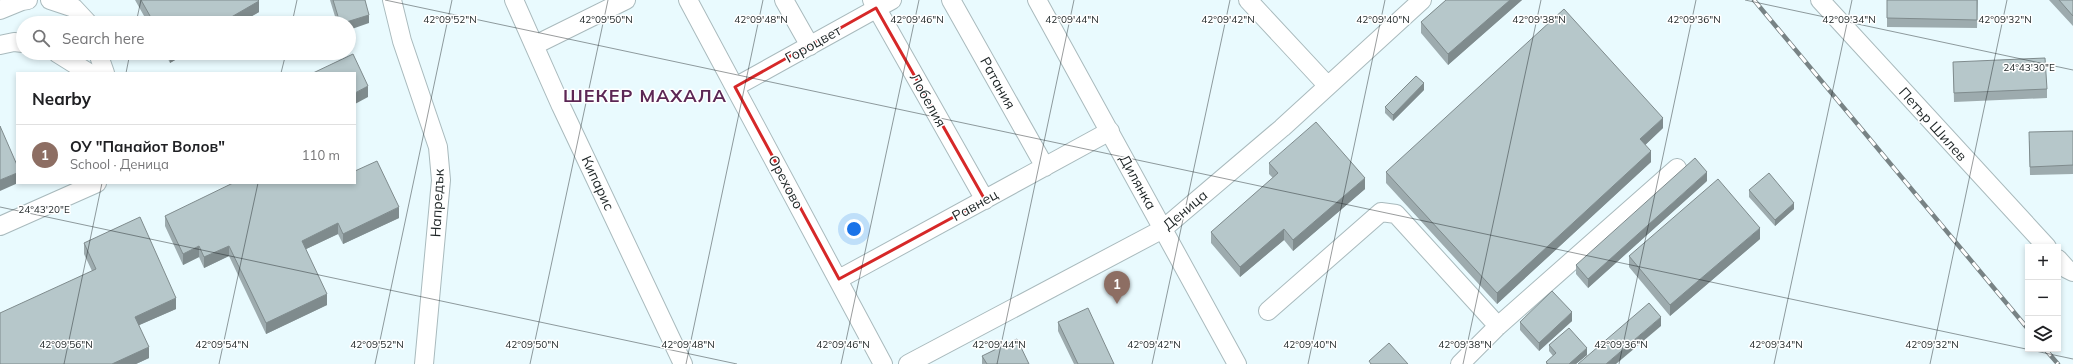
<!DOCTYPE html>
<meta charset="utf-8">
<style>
:root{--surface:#fff;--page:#f2f2f2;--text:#202124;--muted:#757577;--line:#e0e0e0;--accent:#0b8043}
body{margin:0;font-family:Mulish,sans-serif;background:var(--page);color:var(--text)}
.controls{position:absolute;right:12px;bottom:12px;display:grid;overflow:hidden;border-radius:0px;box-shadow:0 2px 6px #0003}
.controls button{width:36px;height:36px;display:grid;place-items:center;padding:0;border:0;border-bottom:1px solid var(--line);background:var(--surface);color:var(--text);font:20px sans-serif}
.you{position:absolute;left:854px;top:229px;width:14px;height:14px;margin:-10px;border:3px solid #fff;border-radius:50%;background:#1a73e8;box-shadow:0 0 0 6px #1a73e833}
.badge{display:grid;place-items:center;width:26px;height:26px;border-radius:50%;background:var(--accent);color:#fff;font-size:13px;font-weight:700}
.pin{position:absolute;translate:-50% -33px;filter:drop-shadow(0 1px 2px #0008)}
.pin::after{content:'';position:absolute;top:21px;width:14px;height:12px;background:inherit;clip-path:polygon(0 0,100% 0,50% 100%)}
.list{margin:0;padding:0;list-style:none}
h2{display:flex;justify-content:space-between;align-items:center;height:52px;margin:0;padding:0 16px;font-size:17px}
h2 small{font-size:13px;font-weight:400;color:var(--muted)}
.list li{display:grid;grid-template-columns:26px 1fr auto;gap:12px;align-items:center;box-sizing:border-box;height:60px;padding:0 16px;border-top:1px solid var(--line)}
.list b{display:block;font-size:15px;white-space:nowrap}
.list p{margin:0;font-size:13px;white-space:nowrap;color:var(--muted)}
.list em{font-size:13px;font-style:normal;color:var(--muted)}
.icon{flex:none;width:22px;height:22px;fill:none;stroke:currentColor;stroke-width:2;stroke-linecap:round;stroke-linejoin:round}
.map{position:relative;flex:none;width:2073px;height:364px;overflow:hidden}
.search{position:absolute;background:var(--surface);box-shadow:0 2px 6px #0003;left:16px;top:16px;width:340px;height:44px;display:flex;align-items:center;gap:10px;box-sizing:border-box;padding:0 14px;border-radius:22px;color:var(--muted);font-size:15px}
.panel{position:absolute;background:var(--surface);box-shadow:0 2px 6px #0003;left:16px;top:72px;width:340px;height:112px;border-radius:0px}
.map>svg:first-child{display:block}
</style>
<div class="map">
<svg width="2073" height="364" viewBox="0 0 2073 364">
<rect width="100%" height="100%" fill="#e9fafe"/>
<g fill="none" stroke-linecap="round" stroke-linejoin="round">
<g stroke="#a9babd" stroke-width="20">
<path id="minor" d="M50 0 74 8 88 23
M392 0 402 41 438 147 441 180 424 364
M514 0 561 106 683 364
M688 0 883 364
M784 0 810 46
M872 0 985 200
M951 0 1045 167
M1037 0 1237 364
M1248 0 1327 85
M1820 0 2047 247
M0 10 22 1 28 0
M0 45 14 42 23 43
M535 45 626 0
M57 53 89 73
M98 53 105 73
M735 87 892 0
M0 226 97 183
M2058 259 2067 269 2073 272
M839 279 1110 131
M1268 311 1381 212 1396 214 1498 326
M908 364 1163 229 1282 128 1422 0
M1460 364 1498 326 1677 168"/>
</g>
<use href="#minor" stroke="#fff" stroke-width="18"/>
<g stroke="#788385" stroke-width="4.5">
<path id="rail" d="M1754 0 2028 329
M2045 349 2058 364"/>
</g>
<use href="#rail" stroke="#fff" stroke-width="3" stroke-dasharray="9" stroke-linecap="butt"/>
</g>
<path fill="#9dabae" d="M135 0H258L259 12 240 23H148Z
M330 0H365L369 23H337Z
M1446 0H1522L1448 65 1421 33V22Z
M1887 0H1978L1977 28 1887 27Z
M2049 0H2073V26Z
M165 53H187L170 63Z
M1953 62 2047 89V98L1954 102Z
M1424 90 1393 121 1385 113V107Z
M1663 128 1645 145 1651 162 1497 304 1386 183V172Z
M2073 131V174L2030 175 2029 141Z
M1269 163 1365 189 1293 251 1284 240 1240 277 1211 243V232L1273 178 1269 174Z
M1707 181 1588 288 1576 274V265Z
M1749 190 1794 209 1775 226 1749 197Z
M165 216 399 218 343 244 338 234 306 249 327 305 266 334 229 256 204 268 199 257 183 265 165 226Z
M1760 239 1670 316 1629 267V256Z
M84 243 176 309 139 325 149 358 136 364H0L92 271 84 254Z
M1572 321 1539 351 1520 330V322Z
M1058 322 1114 364H1074L1058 331Z
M1549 345 1587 355 1576 364H1546V362L1553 356 1549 351Z
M982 356 1029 364H982Z"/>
<path fill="#7f8b8d" d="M1510 0H1522L1448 65V54Z
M259 1V12L240 23H221Z
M369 15V23L349 30V23H343Z
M170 53H187L170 63Z
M1424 83V90L1393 121V115Z
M368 86V97L355 104V93Z
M1663 118V128L1640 150V139Z
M1651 151V162L1497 304V293Z
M1707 172V181L1588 288V279Z
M17 173V183H18L0 191V180Z
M1365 178V189L1293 251V240Z
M1794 203V209L1775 226V220Z
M399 207V218L343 244V234Z
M338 223V234L302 251V241Z
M1760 228V239L1670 316V305Z
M1284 229V240L1240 277V267Z
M199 246V257L183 265V254Z
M229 246V256L204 268V257Z
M327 294V305L266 334V323Z
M176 298V309L135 327V317Z
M1572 312V321L1539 351V343Z
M1661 317V326L1616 364H1606Z
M149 347V358L136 364H112Z
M1587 348V355L1576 364H1569Z"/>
<path fill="#b6c7ca" stroke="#7f8b8d" d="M141 0H258L259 1 221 23H154Z
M333 0H365L369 15 343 23H340Z
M1446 0H1510L1448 54 1421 22Z
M1887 0H1977V20L1887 18Z
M2059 0H2073V16Z
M1564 9 1663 118 1640 139 1651 151 1497 293 1386 172Z
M353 54 368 86 355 93V73H313Z
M2045 58 2047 89 1954 93 1953 62Z
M1416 76 1424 83 1393 115 1385 107Z
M1316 122 1365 178 1293 240 1284 229 1240 267 1211 232 1278 173 1269 163Z
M0 126 17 165V173L0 180Z
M2073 131V165L2030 167 2029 132Z
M1695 158 1707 172 1588 279 1576 265Z
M377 161 399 207 343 234 338 223 302 241 327 294 266 323 229 246 204 257 199 246 183 254 165 216 233 183H355V171Z
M1769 173 1794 203 1775 220 1749 190Z
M1718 179 1760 228 1670 305 1629 256Z
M140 217 176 298 135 317 149 347 112 364H0V313L96 269 84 243Z
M1552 291 1572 312 1539 343 1520 322Z
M1649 303 1661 317 1606 364H1578Z
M1088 308 1114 364H1078L1058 322Z
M1569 328 1587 348 1569 364H1548L1546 362 1556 353 1549 345Z
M1017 339 1029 364H987L982 356Z
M1389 343 1408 364H1371L1369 361Z"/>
<path fill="none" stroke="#d62828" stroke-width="3" stroke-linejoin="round" d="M876 8 985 200 839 279 735 87Z"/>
<path fill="none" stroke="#1d2425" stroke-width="1" stroke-opacity="0.45" d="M385 0 2073 359M1745 0 2073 70M136 23 141 0M292 23 297 0M126 73 130 53M281 73 286 53M0 207 737 364M64 364 102 183M219 364 258 183M375 364 452 0M530 364 608 0M686 364 763 0M841 364 919 0M997 364 1074 0M1152 364 1230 0M1308 364 1385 0M1463 364 1541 0M1619 364 1696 0M1774 364 1852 0M1930 364 2007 0"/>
<g text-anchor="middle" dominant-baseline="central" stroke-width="3" stroke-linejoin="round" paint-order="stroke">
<g font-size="14" fill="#1d2425" stroke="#fff">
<text transform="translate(813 44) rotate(-29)">Гороцвет</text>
<text transform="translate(998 83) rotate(61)">Ратания</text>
<text transform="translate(928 100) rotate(61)">Лобелия</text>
<text transform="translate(1933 124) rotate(48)">Петър Шилев</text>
<text transform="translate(786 182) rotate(62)">Орехово</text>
<text transform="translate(1138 182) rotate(61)">Дилянка</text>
<text transform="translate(598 183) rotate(65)">Кипарис</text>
<text transform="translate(437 203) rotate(-87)">Напредък</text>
<text transform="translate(975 205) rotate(-29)">Равнец</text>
<text transform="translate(1185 210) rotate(-40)">Деница</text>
</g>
<g font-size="18" font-weight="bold" letter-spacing="1" fill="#5c2755" stroke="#fff">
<text x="645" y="95">ШЕКЕР МАХАЛА</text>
</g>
</g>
<g font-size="10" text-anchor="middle" fill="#1d2425" stroke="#fff" stroke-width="3" stroke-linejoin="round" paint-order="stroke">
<text x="450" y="23">42°09'52"N</text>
<text x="606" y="23">42°09'50"N</text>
<text x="761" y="23">42°09'48"N</text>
<text x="917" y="23">42°09'46"N</text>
<text x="1072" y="23">42°09'44"N</text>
<text x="1228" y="23">42°09'42"N</text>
<text x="1383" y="23">42°09'40"N</text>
<text x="1539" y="23">42°09'38"N</text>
<text x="1694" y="23">42°09'36"N</text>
<text x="1849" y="23">42°09'34"N</text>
<text x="2005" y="23">42°09'32"N</text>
<text x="2029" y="71">24°43'30"E</text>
<text x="44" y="213">24°43'20"E</text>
<text x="66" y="348">42°09'56"N</text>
<text x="222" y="348">42°09'54"N</text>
<text x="377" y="348">42°09'52"N</text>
<text x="532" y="348">42°09'50"N</text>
<text x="688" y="348">42°09'48"N</text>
<text x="843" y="348">42°09'46"N</text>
<text x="999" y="348">42°09'44"N</text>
<text x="1154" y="348">42°09'42"N</text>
<text x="1310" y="348">42°09'40"N</text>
<text x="1465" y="348">42°09'38"N</text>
<text x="1621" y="348">42°09'36"N</text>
<text x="1776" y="348">42°09'34"N</text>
<text x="1932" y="348">42°09'32"N</text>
</g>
</svg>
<div class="controls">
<button>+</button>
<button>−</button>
<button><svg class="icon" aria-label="layers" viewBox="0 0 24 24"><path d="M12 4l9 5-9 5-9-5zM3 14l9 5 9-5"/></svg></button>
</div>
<div class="you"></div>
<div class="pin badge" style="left:1117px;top:304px;background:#8d6e63">1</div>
<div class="search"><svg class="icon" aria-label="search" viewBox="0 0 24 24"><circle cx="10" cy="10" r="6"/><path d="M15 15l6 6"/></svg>Search here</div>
<section class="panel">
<h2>Nearby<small></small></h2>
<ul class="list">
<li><span class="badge" style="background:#8d6e63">1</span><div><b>ОУ &quot;Панайот Волов&quot;</b><p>School · Деница</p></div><em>110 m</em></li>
</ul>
</section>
</div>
